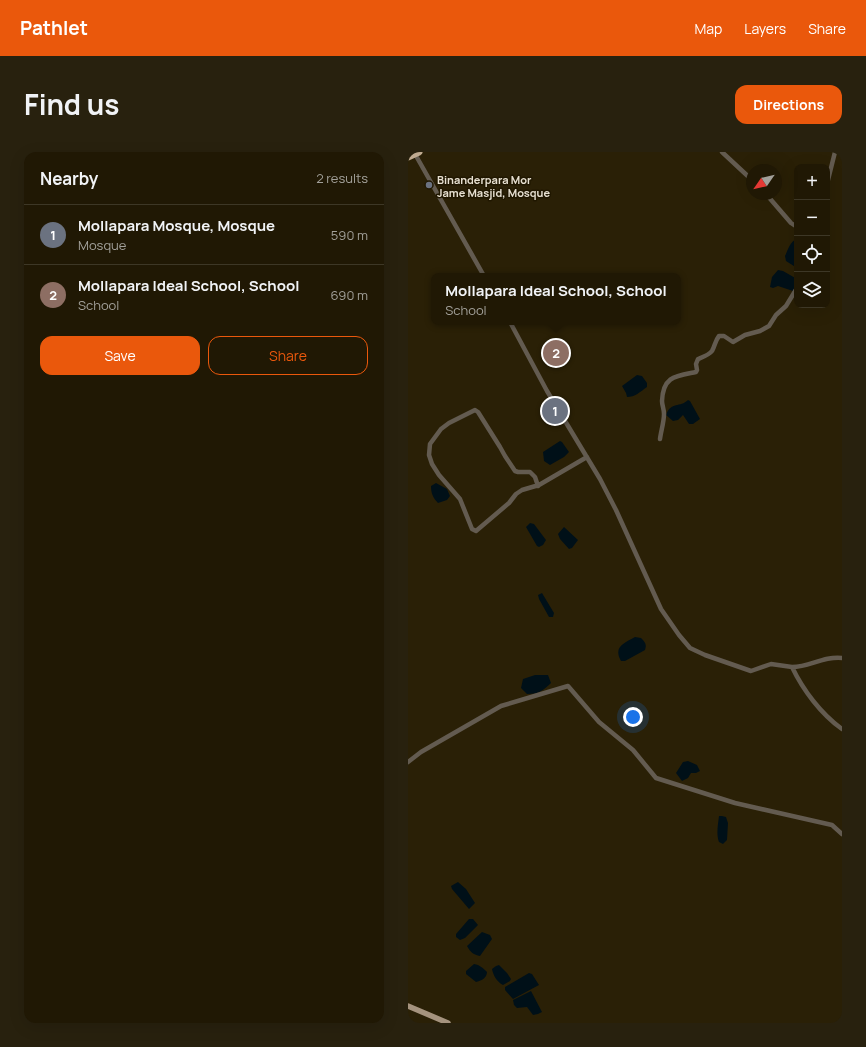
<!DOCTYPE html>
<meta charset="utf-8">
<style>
:root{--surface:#201804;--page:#28210e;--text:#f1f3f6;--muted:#a2a09a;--line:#3d3726;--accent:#ea580c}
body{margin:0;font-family:Manrope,sans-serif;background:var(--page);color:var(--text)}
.controls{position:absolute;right:12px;top:12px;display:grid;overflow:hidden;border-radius:8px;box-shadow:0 4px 16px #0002}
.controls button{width:36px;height:36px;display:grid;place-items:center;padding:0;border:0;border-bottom:1px solid var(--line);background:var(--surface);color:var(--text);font:20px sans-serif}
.compass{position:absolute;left:338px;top:12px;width:36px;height:36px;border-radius:50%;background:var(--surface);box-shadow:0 4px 16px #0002;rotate:236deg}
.you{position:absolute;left:225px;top:565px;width:14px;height:14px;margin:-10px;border:3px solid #fff;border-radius:50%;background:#1a73e8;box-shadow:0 0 0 6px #1a73e833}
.badge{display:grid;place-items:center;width:26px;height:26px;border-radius:50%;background:var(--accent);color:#fff;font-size:13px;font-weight:700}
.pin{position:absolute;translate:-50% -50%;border:2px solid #fff;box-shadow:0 1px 4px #0006}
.popup{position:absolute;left:23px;top:121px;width:250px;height:52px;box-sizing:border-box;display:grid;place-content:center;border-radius:8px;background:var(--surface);filter:drop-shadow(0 1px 3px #0005);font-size:13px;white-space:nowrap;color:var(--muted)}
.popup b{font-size:15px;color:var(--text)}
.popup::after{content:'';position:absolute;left:50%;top:100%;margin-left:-8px;border:8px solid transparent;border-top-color:var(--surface)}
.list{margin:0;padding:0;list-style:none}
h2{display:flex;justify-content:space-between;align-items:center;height:52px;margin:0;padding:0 16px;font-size:17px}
h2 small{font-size:13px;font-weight:400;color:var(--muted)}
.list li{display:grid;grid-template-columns:26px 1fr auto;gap:12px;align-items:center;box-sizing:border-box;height:60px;padding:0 16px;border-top:1px solid var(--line)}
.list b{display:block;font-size:15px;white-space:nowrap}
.list p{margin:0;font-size:13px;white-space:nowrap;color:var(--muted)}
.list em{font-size:13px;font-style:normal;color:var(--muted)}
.actions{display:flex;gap:8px;padding:12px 16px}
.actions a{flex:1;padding:9px 0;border:1px solid var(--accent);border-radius:12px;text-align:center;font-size:14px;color:var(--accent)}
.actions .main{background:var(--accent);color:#fff}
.icon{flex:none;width:22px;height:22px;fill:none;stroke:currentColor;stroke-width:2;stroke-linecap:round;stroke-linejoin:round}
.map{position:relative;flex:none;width:434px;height:871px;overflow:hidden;border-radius:12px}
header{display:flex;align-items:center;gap:24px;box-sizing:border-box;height:56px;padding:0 20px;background:var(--accent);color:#fff}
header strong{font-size:19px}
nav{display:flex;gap:22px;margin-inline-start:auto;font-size:14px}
.intro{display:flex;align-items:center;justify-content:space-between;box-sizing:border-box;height:96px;padding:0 24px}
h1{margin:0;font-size:28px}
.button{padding:10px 18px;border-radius:12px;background:var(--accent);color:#fff;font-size:14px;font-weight:700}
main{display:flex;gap:24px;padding:0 24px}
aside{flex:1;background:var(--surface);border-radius:12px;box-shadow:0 4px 16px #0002}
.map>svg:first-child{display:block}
</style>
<header>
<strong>Pathlet</strong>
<nav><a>Map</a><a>Layers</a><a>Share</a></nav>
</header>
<div class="intro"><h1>Find us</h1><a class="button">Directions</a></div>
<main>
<aside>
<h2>Nearby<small>2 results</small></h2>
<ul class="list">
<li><span class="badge" style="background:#6b7280">1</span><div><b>Mollapara Mosque, Mosque</b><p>Mosque</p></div><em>590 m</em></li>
<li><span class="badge" style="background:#8d6e63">2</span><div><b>Mollapara Ideal School, School</b><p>School</p></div><em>690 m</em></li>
</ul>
<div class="actions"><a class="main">Save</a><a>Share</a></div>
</aside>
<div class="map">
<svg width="434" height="871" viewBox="0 0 434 871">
<rect width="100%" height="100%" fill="#2a2006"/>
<path fill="#001018" d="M389 87V116L378 109 377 104C380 98 382 89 389 87Z
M370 118 375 119 389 127V132L385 139 370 134 365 136 362 135 364 125Z
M229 223 234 224 239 231V235C232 240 227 245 219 245L218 241 214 234Z
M280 248 282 249 292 267 285 272H281L275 263 270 268 265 269 258 263C263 249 272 256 280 248Z
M152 289 154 290 161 300 156 305 142 313 136 309 135 300Z
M28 331 39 337 42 344 39 348 30 351C25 346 23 341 23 334Z
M122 371 126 372 138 388 135 393 131 395 129 394 118 375Z
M156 375 170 388 164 396 161 397 152 387 150 382Z
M134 441 146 461 145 465H141L131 447 130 443Z
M227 485 233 486C237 490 239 492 237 498L217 509H213C205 495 216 491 227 485Z
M127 523H140L143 531C135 539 130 542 119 542L113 536 115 527Z
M280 609 289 613 292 619 288 621H283L280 626 274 629 268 621 275 610Z
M311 664H314L318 665 320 671 319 688 315 692 311 690C308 682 310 673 311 664Z
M50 730 58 737 67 751 61 757 44 737 43 734Z
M61 767H65L70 773 57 786 52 788 48 785V782Z
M74 780 82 783 84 787 72 804C66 803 62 800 59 794Z
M66 812C72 813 75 816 79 820 79 826 73 829 68 830L58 822V819Z
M91 813 99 821 103 827 102 829 95 833C89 830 85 823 84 817L88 814Z
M121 821 124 822 131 833 105 847 97 838V835Z
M123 839 134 860 130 862 125 863 119 855 109 856 106 853 105 848Z"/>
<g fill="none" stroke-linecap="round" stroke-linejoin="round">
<path stroke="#635b50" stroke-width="4.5" d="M314 0 344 28
M7 2 76 124
M419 32 427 0
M358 42 383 71 389 75
M102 170 139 239 192 327 208 358 253 457 271 483 282 496 297 503 343 519 363 512 384 515C395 538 413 562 434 577
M252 287C253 279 256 270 256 262 256 257 254 253 254 249 255 224 268 224 288 220L289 218 288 212 290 207C295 205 301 203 304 199 307 194 307 189 311 184H316L325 190 337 183 352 179 361 174 368 163 378 154 389 136
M130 334 127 325 122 320H110L107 319 97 304 92 295 70 260 67 258 41 271 33 277 22 292 21 303 24 312 31 323 52 347 64 377 68 379 101 351 108 342 114 338 131 333 179 305
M384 515C402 515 415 504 434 506
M0 610 13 600 93 554 160 534 191 570 225 598 248 626 327 651 424 673 434 682"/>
<path stroke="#a5937e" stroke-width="5.5" d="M0 854 40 871"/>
<path stroke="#bfaa90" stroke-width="7" d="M0 5 11 0"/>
</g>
<circle fill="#6b7280" stroke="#201700" stroke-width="1.5" cx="21" cy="33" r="4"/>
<g text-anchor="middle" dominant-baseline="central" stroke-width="3" stroke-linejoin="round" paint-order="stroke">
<g font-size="11" font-weight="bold" fill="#e7e0d1" stroke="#201700" text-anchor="start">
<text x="29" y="27">Binanderpara Mor<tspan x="29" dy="13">Jame Masjid, Mosque</tspan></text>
</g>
</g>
</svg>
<div class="controls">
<button>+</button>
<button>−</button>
<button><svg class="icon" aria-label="locate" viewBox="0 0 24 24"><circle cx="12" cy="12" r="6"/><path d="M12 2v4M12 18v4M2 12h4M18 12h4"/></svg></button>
<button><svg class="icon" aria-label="layers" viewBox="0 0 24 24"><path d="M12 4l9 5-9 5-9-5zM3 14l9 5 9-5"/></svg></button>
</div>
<svg class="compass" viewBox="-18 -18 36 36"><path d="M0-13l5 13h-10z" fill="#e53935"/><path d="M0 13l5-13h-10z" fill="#a2a09a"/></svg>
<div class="you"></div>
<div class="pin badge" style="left:147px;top:259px;background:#6b7280">1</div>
<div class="pin badge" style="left:148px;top:201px;background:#8d6e63">2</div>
<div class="popup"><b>Mollapara Ideal School, School</b>School</div>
</div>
</main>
